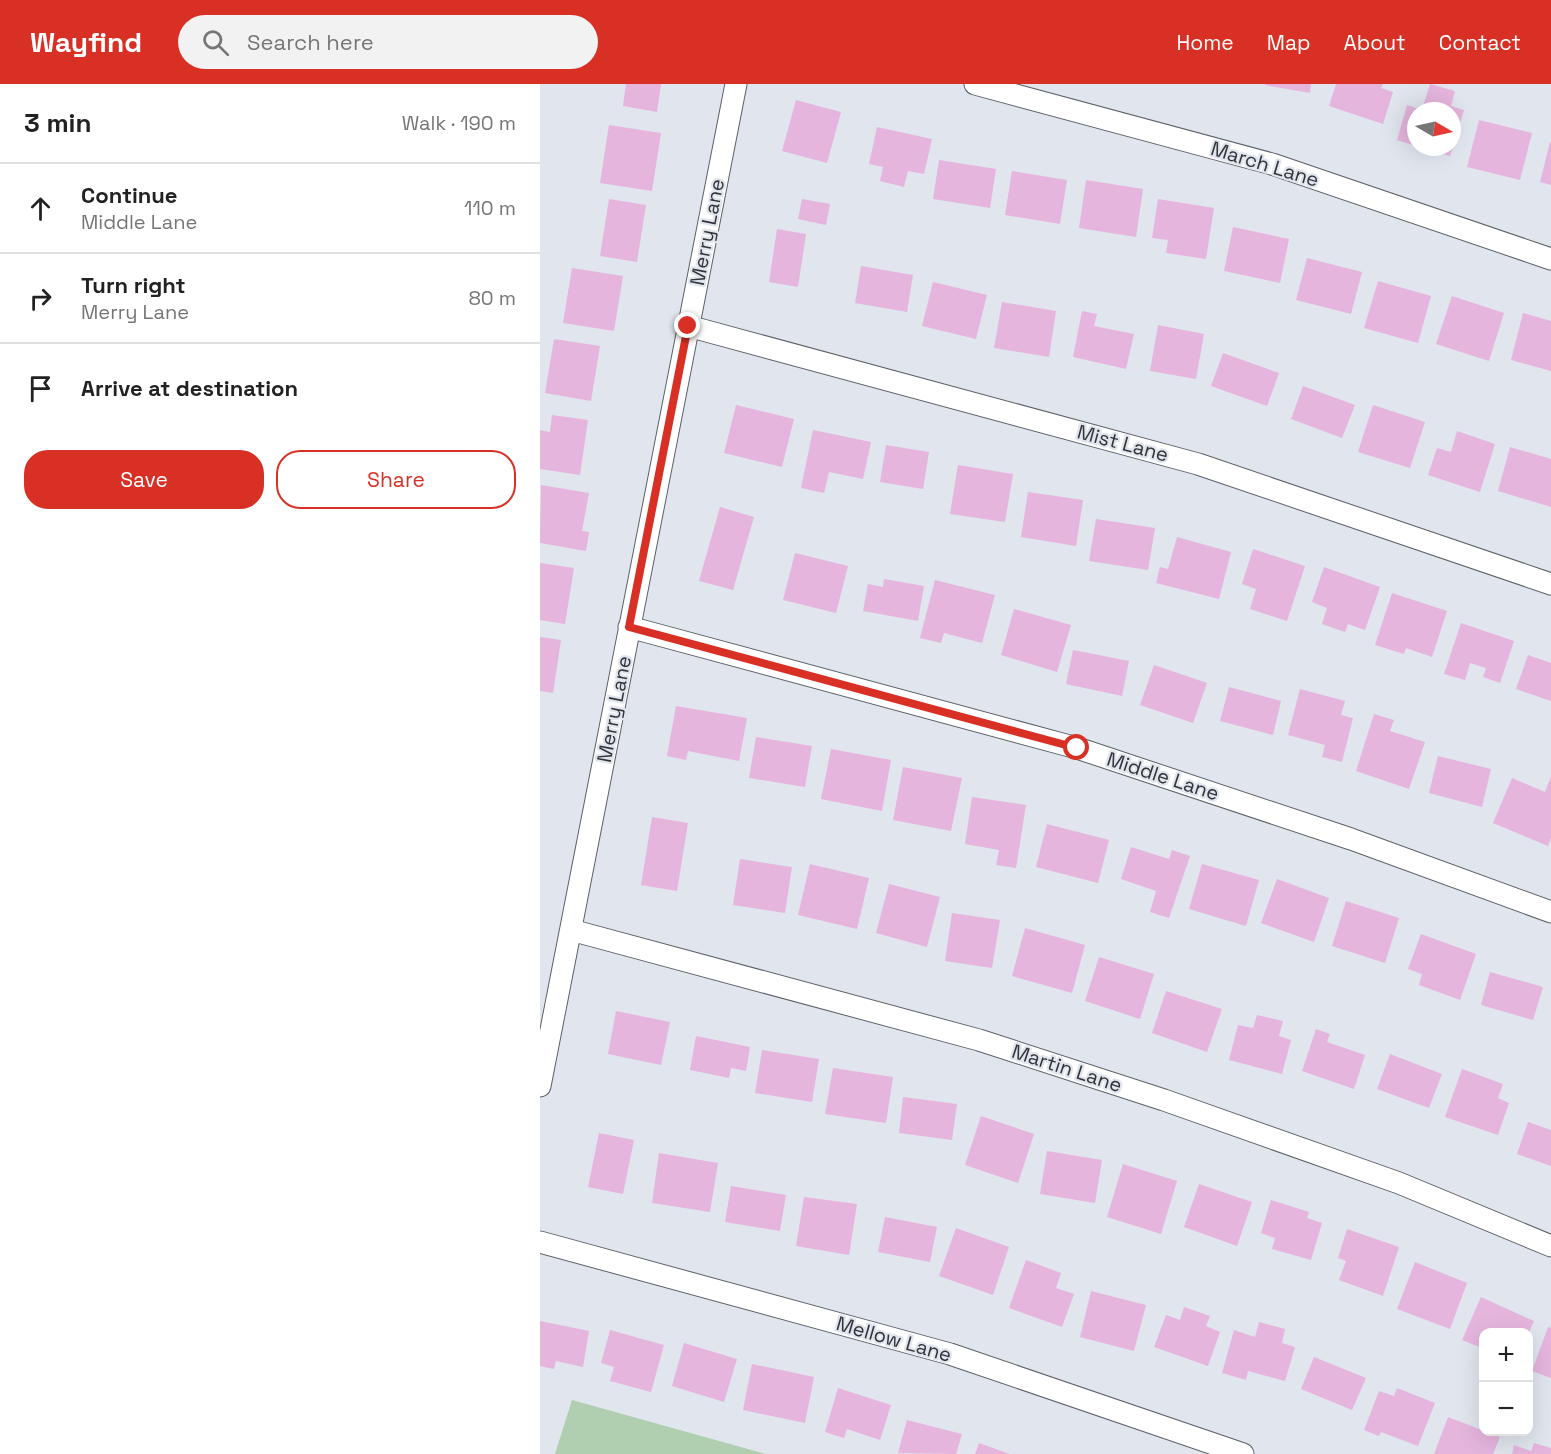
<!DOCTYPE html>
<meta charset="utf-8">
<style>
:root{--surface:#fff;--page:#f2f2f2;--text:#222;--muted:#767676;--line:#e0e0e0;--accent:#d93025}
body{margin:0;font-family:"Space Grotesk",sans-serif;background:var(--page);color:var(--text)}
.controls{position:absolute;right:18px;bottom:18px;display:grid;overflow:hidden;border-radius:12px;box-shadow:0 6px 24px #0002}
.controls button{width:54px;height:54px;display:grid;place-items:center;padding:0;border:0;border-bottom:2px solid var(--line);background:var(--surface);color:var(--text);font:30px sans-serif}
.compass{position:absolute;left:867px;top:18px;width:54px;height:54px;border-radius:50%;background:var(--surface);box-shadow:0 6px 24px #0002;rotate:99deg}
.stop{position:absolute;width:18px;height:18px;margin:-14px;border:4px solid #d93025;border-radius:50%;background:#fff}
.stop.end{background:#d93025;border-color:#fff;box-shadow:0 2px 6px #0008}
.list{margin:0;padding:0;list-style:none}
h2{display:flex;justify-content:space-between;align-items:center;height:78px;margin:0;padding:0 24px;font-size:26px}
h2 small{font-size:20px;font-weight:400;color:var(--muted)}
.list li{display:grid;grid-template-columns:39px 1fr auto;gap:18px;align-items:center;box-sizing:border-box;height:90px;padding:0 24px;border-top:2px solid var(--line)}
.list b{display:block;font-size:22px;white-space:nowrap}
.list p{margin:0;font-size:20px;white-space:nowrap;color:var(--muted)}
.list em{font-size:20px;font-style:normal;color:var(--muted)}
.actions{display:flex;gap:12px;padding:18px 24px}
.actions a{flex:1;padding:14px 0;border:2px solid var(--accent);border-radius:24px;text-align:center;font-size:21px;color:var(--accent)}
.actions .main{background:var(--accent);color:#fff}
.icon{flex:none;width:33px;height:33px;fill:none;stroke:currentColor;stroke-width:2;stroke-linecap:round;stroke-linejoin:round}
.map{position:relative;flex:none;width:1011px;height:1370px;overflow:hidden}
header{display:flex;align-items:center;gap:36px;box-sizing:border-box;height:84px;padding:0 30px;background:var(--accent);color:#fff}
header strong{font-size:28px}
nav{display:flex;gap:33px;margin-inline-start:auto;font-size:21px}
.search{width:420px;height:54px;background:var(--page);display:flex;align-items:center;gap:15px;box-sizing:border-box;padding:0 21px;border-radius:33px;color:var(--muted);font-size:22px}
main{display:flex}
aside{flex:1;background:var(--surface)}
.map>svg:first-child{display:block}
</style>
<header>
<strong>Wayfind</strong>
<div class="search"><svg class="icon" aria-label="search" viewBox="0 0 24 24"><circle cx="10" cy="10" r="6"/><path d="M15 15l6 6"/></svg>Search here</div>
<nav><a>Home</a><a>Map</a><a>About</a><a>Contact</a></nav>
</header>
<main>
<aside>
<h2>3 min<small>Walk · 190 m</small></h2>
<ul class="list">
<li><svg class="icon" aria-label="ahead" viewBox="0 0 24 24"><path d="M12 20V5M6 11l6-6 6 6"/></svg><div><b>Continue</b><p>Middle Lane</p></div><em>110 m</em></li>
<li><svg class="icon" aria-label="right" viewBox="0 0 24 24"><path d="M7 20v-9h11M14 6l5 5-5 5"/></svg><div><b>Turn right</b><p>Merry Lane</p></div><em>80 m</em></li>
<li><svg class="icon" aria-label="arrive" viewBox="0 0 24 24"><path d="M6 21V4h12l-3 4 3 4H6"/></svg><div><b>Arrive at destination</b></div></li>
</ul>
<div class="actions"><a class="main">Save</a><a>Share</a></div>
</aside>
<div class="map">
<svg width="1011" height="1370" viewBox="0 0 1011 1370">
<rect width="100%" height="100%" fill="#e0e5ee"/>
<path fill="#b0ceb0" d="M32 1316 226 1370H15Z"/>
<path fill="#e5b5de" d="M86 0H121L117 28 83 22Z
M725 0H771L770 9 725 1Z
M796 0H843L841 4 853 8 843 40 789 22Z
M890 0 915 7 911 22 924 26 910 72 881 64 912 63V27H876V62L857 56 867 21 882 26Z
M256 16 301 28 287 79 242 67Z
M939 36 992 49 980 96 927 83Z
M69 41 121 49 112 107 60 99Z
M337 43 392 55 384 90 368 87 364 103 340 97 343 83 329 80Z
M1010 58H1011V101L1000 98Z
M399 76 456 85 450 124 393 115Z
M472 87 527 96 520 140 465 131Z
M546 96 603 105 596 153 539 144Z
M69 115 106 121 97 178 60 172Z
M262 115 290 120 286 141 258 135Z
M618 115 674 124 666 175 626 169 628 156 612 154Z
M693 143 749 155 740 199 684 187Z
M237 145 266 150 258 203 229 198Z
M767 174 822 188 811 230 756 216Z
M321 182 373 191 367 228 315 219Z
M32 184 83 192 74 247 23 239Z
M838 197 891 212 878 259 824 244Z
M393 198 447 211 436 255 382 242Z
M912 212 964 229 949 277 896 260Z
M462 218 516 227 509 273 454 264Z
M542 227 557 230 554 242 594 250 586 285 533 273Z
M983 229 1011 237V287L971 276Z
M618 241 664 250 656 295 610 287Z
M14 255 60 262 51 317 5 309Z
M683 269 739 289 727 322 671 302Z
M763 302 815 321 802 354 751 335Z
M196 321 254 335 242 383 184 369Z
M833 321 885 338 870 384 818 368Z
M12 331 48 336 40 391 0 385V346L10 348Z
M273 346 331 358 323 395 289 388 284 409 261 404Z
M917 347 955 360 940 408 888 391 897 364 911 368Z
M346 361 389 368 383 405 340 398Z
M970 363 1011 375V423L958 407Z
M418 381 473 390 465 438 410 430Z
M1 401 49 409 42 447 49 448 46 467 0 459Z
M488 408 543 416 536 462 481 453Z
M180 423 214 433 193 506 159 497Z
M556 435 615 444 608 486 549 477Z
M637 453 691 468 679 515 616 499 620 483 628 485Z
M713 465 765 482 747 537 710 525 716 505 702 500Z
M255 469 308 482 296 529 243 516Z
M0 479 34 484 25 540 0 536Z
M784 483 840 503 825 546 808 540 805 548 782 540 787 524 772 518Z
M344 495 384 502 378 537 323 527 328 500 343 503Z
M395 496 455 511 442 559 404 549 401 559 380 554Z
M852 509 907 527 892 573 866 564 864 570 835 561Z
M474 525 531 541 517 588 461 571Z
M921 539 974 557 960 599 943 593 946 584 930 579 925 596 904 590Z
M0 553 21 556 13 609 0 607Z
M533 566 589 577 582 612 526 600Z
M988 571 1011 579V617L976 605Z
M614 581 667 599 653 639 600 621Z
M689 603 741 617 733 651 680 637Z
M760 605 805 617 801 631 813 634 802 678 782 673 785 661 748 651Z
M136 622 207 634 199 677 148 667 146 676 127 672Z
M834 630 854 636 850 647 885 658 869 705 816 687Z
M216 653 272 662 265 703 209 694Z
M291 665 351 676 342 727 281 715Z
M898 672 951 685 942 723 889 709Z
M363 683 422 694 411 747 353 736Z
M1011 692V754L1008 762 953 739 972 694 1005 708Z
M432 713 486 721 476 784 456 781 459 766 425 760Z
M112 733 148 739 137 807 101 801Z
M507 740 569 756 558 799 496 783Z
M591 763 629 775 632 766 650 772 629 834 610 828 616 807 581 795Z
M200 775 252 783 245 829 193 821Z
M270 780 329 794 317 845 258 831Z
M662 780 719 796 706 842 649 825Z
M737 795 789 814 774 858 721 839Z
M349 800 400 813 387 863 336 849Z
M806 817 859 834 845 879 792 862Z
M412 829 460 836 452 884 405 877Z
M485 844 545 861 532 909 472 892Z
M881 850 936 870 920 916 879 901 882 890 868 885Z
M559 873 614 890 600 935 545 917Z
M950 888 1003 903 993 936 941 921Z
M626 907 682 925 667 968 612 949Z
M76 927 130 938 121 981 68 970Z
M717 931 743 937 739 952 751 956 742 990 689 976 698 941 713 944Z
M776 945 790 950 787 958 825 971 814 1005 762 987Z
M156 952 210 963 206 987 191 984 189 994 150 986Z
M222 966 279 975 272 1018 215 1009Z
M850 970 902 990 889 1024 837 1005Z
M293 984 353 993 346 1039 285 1030Z
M922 985 963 1000 958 1014 969 1019 958 1051 905 1033Z
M363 1013 417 1020 412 1056 359 1049Z
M441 1032 494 1050 478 1099 425 1081Z
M988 1038 1011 1046V1082L977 1070Z
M59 1049 94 1056 83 1110 48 1103Z
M507 1067 562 1076 555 1119 500 1110Z
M119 1069 178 1079 170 1128 112 1119Z
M583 1080 637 1097 621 1150 567 1133Z
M659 1100 712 1118 697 1162 644 1143Z
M191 1102 246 1111 240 1147 185 1138Z
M264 1113 317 1120 309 1171 256 1162Z
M731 1116 769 1128 767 1134 782 1139 771 1176 732 1165 735 1154 721 1149Z
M345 1133 397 1143 390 1178 338 1168Z
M416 1144 469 1163 453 1211 399 1192Z
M807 1145 859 1163 843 1212 799 1196 806 1177 798 1174Z
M486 1176 521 1189 516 1204 534 1210 522 1243 469 1224Z
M875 1178 927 1199 910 1245 857 1225Z
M551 1207 606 1221 594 1267 540 1253Z
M941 1213 994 1237 989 1248H944V1265L922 1256Z
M644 1223 670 1232 666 1242 680 1248 668 1282 614 1263 626 1231 640 1236Z
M0 1237 49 1247 43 1283 16 1277 14 1285 0 1282Z
M719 1238 745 1245 742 1259 755 1263 745 1297 708 1287 706 1296 682 1289 694 1246 715 1253Z
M1008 1243 1011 1244V1294L992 1287Z
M70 1246 124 1261 111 1308 70 1297 74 1283 61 1279Z
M144 1259 197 1275 184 1318 132 1302Z
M774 1273 826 1294 812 1326 761 1305Z
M212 1280 274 1293 265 1339 203 1326Z
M298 1304 351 1321 340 1356 307 1345 304 1354 285 1348Z
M857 1304 895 1319 878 1362 841 1348 839 1352 824 1346 839 1307 854 1312Z
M908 1333 960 1353 953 1370H894Z
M367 1336 422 1350 416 1370 358 1369Z
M439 1359 470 1370H435Z
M994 1359 1011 1364V1370H972L974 1361 991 1367Z"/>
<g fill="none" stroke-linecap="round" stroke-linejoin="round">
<g stroke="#5c6067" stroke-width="23">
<path id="street" d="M435 0 732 80 1011 175
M148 242 658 380 1011 500
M89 543 537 664 811 755 1011 828
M31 846 439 956 624 1016 859 1099 1011 1162
M0 1002 196 0
M0 1158 410 1270 703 1370"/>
</g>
<use href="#street" stroke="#fff" stroke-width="21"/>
</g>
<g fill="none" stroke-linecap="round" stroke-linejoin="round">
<path stroke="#d93025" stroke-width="8" d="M148 242 89 543 537 664"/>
</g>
<g text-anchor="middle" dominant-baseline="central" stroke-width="4.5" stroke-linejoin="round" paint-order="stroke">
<g font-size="20" fill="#323337" stroke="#e0e5ee">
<text transform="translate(725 80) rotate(17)">March Lane</text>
<text transform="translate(167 148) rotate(-79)">Merry Lane</text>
<text transform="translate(583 359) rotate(15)">Mist Lane</text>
<text transform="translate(74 625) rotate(-79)">Merry Lane</text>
<text transform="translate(623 692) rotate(18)">Middle Lane</text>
<text transform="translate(527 984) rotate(18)">Martin Lane</text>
<text transform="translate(354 1255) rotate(16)">Mellow Lane</text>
</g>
</g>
</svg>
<div class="controls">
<button>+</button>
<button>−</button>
</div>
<svg class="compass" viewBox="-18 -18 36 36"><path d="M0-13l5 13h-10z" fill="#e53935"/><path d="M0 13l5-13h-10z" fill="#767676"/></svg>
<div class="stop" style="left:537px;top:664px"></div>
<div class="stop end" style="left:148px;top:242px"></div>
</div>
</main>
